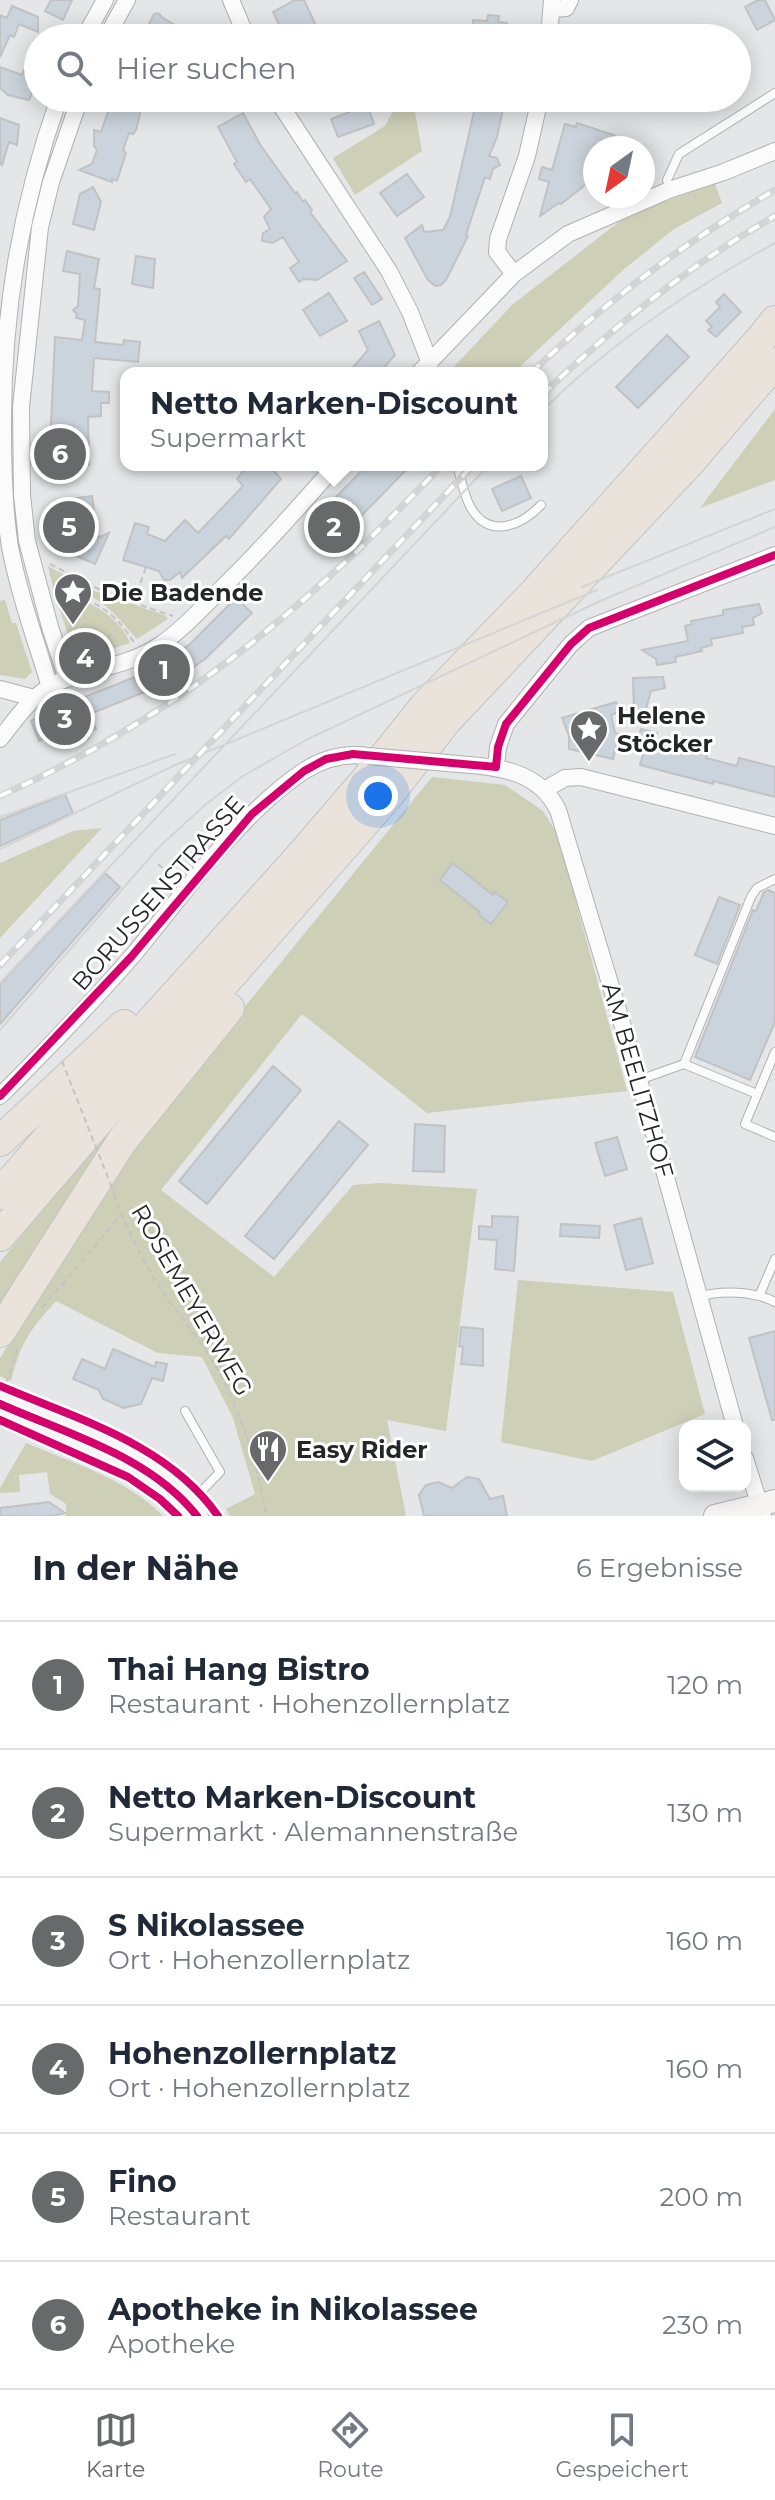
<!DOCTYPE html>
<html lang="de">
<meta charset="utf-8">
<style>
:root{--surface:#fff;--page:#f2f2f3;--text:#1f2937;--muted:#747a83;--line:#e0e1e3;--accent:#68696b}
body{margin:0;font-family:Montserrat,sans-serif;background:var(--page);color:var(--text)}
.controls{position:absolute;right:24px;bottom:24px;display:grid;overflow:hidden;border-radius:16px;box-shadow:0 4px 20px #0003}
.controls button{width:72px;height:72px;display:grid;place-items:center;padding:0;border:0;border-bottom:2px solid var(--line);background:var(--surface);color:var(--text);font:40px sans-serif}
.compass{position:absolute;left:583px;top:136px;width:72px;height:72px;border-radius:50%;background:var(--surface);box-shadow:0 4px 20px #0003;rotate:213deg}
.you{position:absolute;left:378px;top:796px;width:28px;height:28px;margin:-20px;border:6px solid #fff;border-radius:50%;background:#1a73e8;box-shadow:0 0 0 12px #1a73e833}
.badge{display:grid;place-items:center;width:52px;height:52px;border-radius:50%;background:var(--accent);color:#fff;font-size:26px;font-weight:700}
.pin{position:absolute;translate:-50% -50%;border:4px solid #fff;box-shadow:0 2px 8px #0006}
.popup{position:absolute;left:120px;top:367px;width:428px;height:104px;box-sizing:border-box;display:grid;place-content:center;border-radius:16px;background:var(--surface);filter:drop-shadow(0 2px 6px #0005);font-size:26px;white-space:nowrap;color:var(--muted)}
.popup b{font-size:30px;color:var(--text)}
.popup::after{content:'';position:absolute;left:50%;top:100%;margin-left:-16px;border:16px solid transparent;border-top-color:var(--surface)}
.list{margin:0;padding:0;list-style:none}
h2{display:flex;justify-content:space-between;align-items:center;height:104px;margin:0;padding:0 32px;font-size:34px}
h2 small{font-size:26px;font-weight:400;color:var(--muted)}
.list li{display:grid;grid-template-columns:52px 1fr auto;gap:24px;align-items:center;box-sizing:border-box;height:128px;padding:0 32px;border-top:2px solid var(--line)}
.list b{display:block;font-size:30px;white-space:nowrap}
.list p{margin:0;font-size:26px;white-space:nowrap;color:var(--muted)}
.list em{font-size:26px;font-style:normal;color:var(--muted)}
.icon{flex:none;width:44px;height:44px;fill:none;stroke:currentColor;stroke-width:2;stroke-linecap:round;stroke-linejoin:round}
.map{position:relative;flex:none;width:775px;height:1516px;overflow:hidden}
.search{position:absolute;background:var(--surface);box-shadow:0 4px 20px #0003;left:24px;right:24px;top:24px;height:88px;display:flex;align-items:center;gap:20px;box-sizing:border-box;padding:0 28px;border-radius:44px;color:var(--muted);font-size:30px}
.sheet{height:872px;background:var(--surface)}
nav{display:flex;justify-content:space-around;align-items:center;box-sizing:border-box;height:112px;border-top:2px solid var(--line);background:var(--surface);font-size:22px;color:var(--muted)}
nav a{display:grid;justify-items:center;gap:4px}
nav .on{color:var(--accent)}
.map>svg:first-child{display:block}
</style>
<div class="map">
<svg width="775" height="1516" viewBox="0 0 775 1516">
<rect width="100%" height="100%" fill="#e4e6e8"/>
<path fill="#cdcfb6" d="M413 101 422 151 355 195 333 158 385 126 393 111Z
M715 184 722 203 674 229 623 270 513 373H448L512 305 629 214Z
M775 409V480L700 508Z
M48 566 94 591 164 615 168 619 137 639C110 609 98 590 53 588Z
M58 596C85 596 120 616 130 643L81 659 75 656 56 598Z
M5 600 12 623H16L32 672 25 679 0 675V601Z
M432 777 505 785 543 811 558 835 627 1091 427 1113 302 1014 161 1190 274 1277 353 1185 380 1183 477 1189 446 1431 387 1420 406 1516H230L226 1509 255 1494 233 1418 202 1357 158 1353 56 1301C29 1331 21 1342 11 1381L0 1376V1358L151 1122Z
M102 828 0 938V863L73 831Z
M149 1089 0 1317V1262L97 1144Z
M518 1280 673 1292 705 1414 592 1461 501 1442Z
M26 1443C73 1463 127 1479 163 1516H66V1504L50 1494 47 1472 19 1475 20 1492 0 1493V1488Z"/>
<path fill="#cbd3dc" stroke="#c1c2c4" stroke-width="2" d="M51 0H72L63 20 45 11Z
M295 0H304L322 38H285L273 12Z
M758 0H765L775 20 757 30 745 7Z
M12 6 38 17V32L19 24 14 37 10 35 0 57V15L7 18Z
M158 13 163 18 197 38H142L154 14Z
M488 15 499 16 498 22 507 23 505 38H472L473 20 487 21Z
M38 40V77L29 100 8 95 0 88V67L22 75Z
M112 100 141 110 136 130 133 134 129 133 123 150 126 153 117 181 112 179V182L79 170 92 164 97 150 94 146V130L101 132Z
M476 103 503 109 497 137 489 156 497 158 500 165 493 169 490 179 485 177 466 235 468 236 446 280 441 285 435 286 428 280 405 238 422 225 424 232 443 230 450 217Z
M367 105 374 124 338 137 331 119Z
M243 113 261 146 295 193 297 192 303 202 305 200 312 210 310 212 347 261 317 280 304 279 299 282 290 268 299 262 283 237 273 243 262 241 263 233 270 229 264 217 271 209 250 179 246 182 234 164 237 162 218 127Z
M0 118 19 125 17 145 9 142 2 165 0 164Z
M577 123 614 135 620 144 615 148H595V177L561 204 559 203 540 216 549 182 539 179 542 167 552 170 565 124 576 127Z
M407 174 424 197 397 216 380 193Z
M93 187 101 202 94 230 73 224 80 194Z
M67 251 99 259 94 288 100 289 95 342 123 345 124 340 140 342 138 362 94 358 92 391 109 392V403H101V416L88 417 89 465 53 466 52 445H50L55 337 82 340 85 320 76 318 77 314 73 310 78 306 80 274 63 271Z
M136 256 155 259 153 288 132 284Z
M364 272 382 299 372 305 354 278Z
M329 293 347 321 320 336 303 310Z
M724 294 741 312 716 337 708 330 712 327 706 321 720 307 716 302Z
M379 321 395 355 379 373H348L368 350 359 331Z
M667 335 689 357 638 408 616 387Z
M248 465H269L281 479 229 539 226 536 182 578 180 572 170 580H164L159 571 123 560 135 523 149 527 147 534 165 541 185 520 198 533 243 486 237 479Z
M367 465H411L328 550 310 533 313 531 308 526Z
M521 476 531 498 502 511 492 489Z
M92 496 94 510 81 512 83 527 97 538 109 533 95 564 58 548 56 531 59 530 55 501Z
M236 598 252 613 205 659 188 671 185 669 164 684 90 714 96 729 87 733 89 738 76 743 74 738 67 741 63 731 39 741 31 721 58 707 56 703 76 695 77 700 155 669 190 644Z
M759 604 762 613 753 618 754 625 742 627 743 633 711 639 712 645 701 648 702 651 675 657 676 662 657 665 656 659 642 650 688 641 685 626 692 624 691 621 723 615V610Z
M663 677 665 688 651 691 644 716 634 713 633 678Z
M616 702 619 712 611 715 615 733 638 739 641 729 657 733 655 739 682 746 683 743 698 747 696 752 707 755 706 758 737 766 739 758 775 767V797L713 781V784L640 765 644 751 617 743 613 759 569 749V736L562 718Z
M65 794 73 813 0 846V820Z
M453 863 493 895 495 892 508 902 491 924 478 914 480 912 440 880Z
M105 873 120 887 0 1024V984Z
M768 890 775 893V1022L750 1080 695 1057 753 910 756 911 764 892Z
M719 897 740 905 717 964 695 955Z
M273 1066 301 1090 207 1204 179 1181Z
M339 1121 368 1145 274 1259 245 1236Z
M415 1124 445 1126 444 1172 413 1171Z
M617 1137 627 1169 605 1176 595 1143Z
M492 1216 518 1217 514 1271 495 1269 497 1240 479 1239V1226L492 1227Z
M641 1218 653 1263 626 1270 614 1225Z
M561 1224 600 1226 599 1238 560 1236Z
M461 1327 483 1329V1366L461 1364 463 1347 459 1346Z
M775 1331V1420H772L749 1338Z
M113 1349 155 1367 156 1362 167 1364 163 1381 152 1378 141 1404 124 1408 103 1399 99 1390 73 1379 82 1359 105 1369Z
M467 1477 479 1479 490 1499 503 1496 507 1516H424L419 1495 426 1485 438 1482 452 1488Z
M49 1502 65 1513 52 1516H0V1508Z"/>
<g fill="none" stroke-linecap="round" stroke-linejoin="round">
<g stroke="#b0b1b3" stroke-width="10">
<path id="service" d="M669 189 667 180 679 154 775 93
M457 465C461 479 464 496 471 508 489 539 521 526 541 505
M775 1052 745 1124 775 1137
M684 1064 751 897 757 888 775 879
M639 1080 684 1064 757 1094
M760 1294 775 1259
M698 1297C721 1290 754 1291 775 1302
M185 1411 220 1472 189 1504"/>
</g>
<g stroke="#b0b1b3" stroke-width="18">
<path id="minor" d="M231 0 247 38
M553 9 566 8 570 0
M84 38 105 0
M106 38 127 0
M549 38 552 0
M276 98 389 271 410 312 430 363
M514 274 497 252 498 239 527 156 540 98
M419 373 514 274 568 234 669 190 724 172 775 151
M67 679 50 627 27 541 22 495 21 407 40 227 51 182 80 98
M50 687C36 641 19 594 10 547 4 508 3 470 3 432 2 315 20 208 59 98
M0 689 34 698
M0 739C16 719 28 700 51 686 83 668 125 669 160 645 182 630 200 610 219 591 260 551 298 508 336 465
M447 763C490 767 536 766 558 810L639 1080 735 1426
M496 767 498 747 506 724 571 644 589 628 775 555
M544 790 565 778 581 777 775 826
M0 1096C46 1050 92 1003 134 954 182 896 242 811 304 771 324 758 346 753 368 756
M745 1458 763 1516"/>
</g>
<g stroke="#b0b1b3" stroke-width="24">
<path id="secondary" d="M0 1404C67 1434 150 1456 197 1516
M715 1516 775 1501"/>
</g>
<g stroke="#c2c3c4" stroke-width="32">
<path id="motorway" d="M0 1141 124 1025
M0 1194 90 1089 296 861 364 782 424 707 535 592 759 341 775 321
M0 1236 120 1096 183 1030 387 797 446 721 690 462 775 363
M0 1332 122 1141 229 1008"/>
</g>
<path stroke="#c3c3c4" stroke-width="2" stroke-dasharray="6 4" stroke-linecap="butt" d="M50 564 110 595 173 616
M56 593C90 595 117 613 134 643
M134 602 146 567
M158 864 176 879
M114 1194C127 1231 145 1266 168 1299 181 1317 196 1335 208 1354 240 1403 255 1459 267 1516
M42 1308 121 1215
M6 1383 18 1347"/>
<use href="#service" stroke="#fbfbfc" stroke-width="8"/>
<use href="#minor" stroke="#fbfbfc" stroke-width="16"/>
<use href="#secondary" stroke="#f5f4f2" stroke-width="22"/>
<use href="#motorway" stroke="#e9e3dc" stroke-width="30"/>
<path stroke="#d4d4d5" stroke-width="2" d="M542 411C610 343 691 289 775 243
M582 587 775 509
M0 817 175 754
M0 849 173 766 597 590
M0 983 489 465
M0 1030 159 847 205 805 243 776 306 740 598 602 775 527"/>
<g stroke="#d4d4d5" stroke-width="7">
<path id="rail" d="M531 373C605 302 686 241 775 190
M542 395C613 327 689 265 775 216
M0 796C180 715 308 607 442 465
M0 965 473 465"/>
</g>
<use href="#rail" stroke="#fff" stroke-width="4" stroke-dasharray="12" stroke-linecap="butt"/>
<g stroke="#b0b1b3" stroke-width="18" stroke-linecap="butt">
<path id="minor-bridge" d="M368 756 447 763"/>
</g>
<path stroke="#c3c3c4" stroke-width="2" stroke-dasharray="6 4" stroke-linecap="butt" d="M62 1061 114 1193"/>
<use href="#minor-bridge" stroke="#fbfbfc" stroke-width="16"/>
<g stroke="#fff" stroke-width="13">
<path id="cycleway" d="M0 1096 131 957 252 814 304 771 326 759 353 754 496 767 498 747 506 724 571 644 589 628 775 555
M0 1386C77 1419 168 1444 218 1516
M0 1404C67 1434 150 1456 197 1516
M0 1420 128 1477 160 1499 178 1516"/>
</g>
<use href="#cycleway" stroke="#d6006c" stroke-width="8"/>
</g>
<defs>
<g id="sight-pin" transform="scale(2)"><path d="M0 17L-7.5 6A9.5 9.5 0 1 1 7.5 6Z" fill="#68696b" stroke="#fff"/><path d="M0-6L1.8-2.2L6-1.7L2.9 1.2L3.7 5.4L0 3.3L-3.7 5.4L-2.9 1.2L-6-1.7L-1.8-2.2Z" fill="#fff"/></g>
<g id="restaurant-pin" transform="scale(2)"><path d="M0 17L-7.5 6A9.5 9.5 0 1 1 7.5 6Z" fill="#68696b" stroke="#fff"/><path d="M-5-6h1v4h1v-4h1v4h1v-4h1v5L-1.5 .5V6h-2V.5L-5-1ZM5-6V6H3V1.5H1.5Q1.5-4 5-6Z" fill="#fff"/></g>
</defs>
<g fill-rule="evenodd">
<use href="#sight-pin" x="73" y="592"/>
<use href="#sight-pin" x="589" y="729"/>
<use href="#restaurant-pin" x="268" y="1449"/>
</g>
<g text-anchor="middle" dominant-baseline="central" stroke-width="6" stroke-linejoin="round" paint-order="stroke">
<g font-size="24" font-weight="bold" fill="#252627" stroke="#fff" text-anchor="start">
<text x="101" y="592">Die Badende</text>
<text x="617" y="715">Helene<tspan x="617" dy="28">Stöcker</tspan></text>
<text x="296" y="1449">Easy Rider</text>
</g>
<g font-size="24" fill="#252627" stroke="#fff">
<text transform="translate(158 893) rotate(-49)">BORUSSENSTRASSE</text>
<text transform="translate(638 1080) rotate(74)">AM BEELITZHOF</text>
<text transform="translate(192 1300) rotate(60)">ROSEMEYERWEG</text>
</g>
</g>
</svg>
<div class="controls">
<button><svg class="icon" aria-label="layers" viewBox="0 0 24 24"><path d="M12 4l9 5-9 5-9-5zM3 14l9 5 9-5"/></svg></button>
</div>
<svg class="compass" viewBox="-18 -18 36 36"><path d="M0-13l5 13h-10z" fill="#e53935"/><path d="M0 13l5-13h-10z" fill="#747a83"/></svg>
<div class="you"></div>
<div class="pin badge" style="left:164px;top:670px">1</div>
<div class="pin badge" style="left:334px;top:527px">2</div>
<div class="popup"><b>Netto Marken-Discount</b>Supermarkt</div>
<div class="pin badge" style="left:65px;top:719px">3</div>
<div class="pin badge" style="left:85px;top:658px">4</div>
<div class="pin badge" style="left:69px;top:527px">5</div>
<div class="pin badge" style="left:60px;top:454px">6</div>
<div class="search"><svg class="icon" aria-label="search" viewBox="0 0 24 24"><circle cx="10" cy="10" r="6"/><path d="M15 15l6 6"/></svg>Hier suchen</div>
</div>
<section class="sheet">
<h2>In der Nähe<small>6 Ergebnisse</small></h2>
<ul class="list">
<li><span class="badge">1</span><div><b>Thai Hang Bistro</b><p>Restaurant · Hohenzollernplatz</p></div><em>120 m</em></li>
<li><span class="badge">2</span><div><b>Netto Marken-Discount</b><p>Supermarkt · Alemannenstraße</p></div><em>130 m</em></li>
<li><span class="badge">3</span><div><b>S Nikolassee</b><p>Ort · Hohenzollernplatz</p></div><em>160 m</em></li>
<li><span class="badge">4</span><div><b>Hohenzollernplatz</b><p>Ort · Hohenzollernplatz</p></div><em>160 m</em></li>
<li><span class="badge">5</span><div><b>Fino</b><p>Restaurant</p></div><em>200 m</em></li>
<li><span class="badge">6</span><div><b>Apotheke in Nikolassee</b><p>Apotheke</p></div><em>230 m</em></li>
</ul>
</section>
<nav>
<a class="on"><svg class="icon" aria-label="map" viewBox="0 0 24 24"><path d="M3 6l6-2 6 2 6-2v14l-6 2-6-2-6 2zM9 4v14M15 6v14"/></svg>Karte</a>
<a><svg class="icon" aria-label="directions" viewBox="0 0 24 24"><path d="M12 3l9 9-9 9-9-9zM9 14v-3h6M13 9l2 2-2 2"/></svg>Route</a>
<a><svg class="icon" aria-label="saved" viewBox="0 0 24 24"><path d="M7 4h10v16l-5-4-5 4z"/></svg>Gespeichert</a>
</nav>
